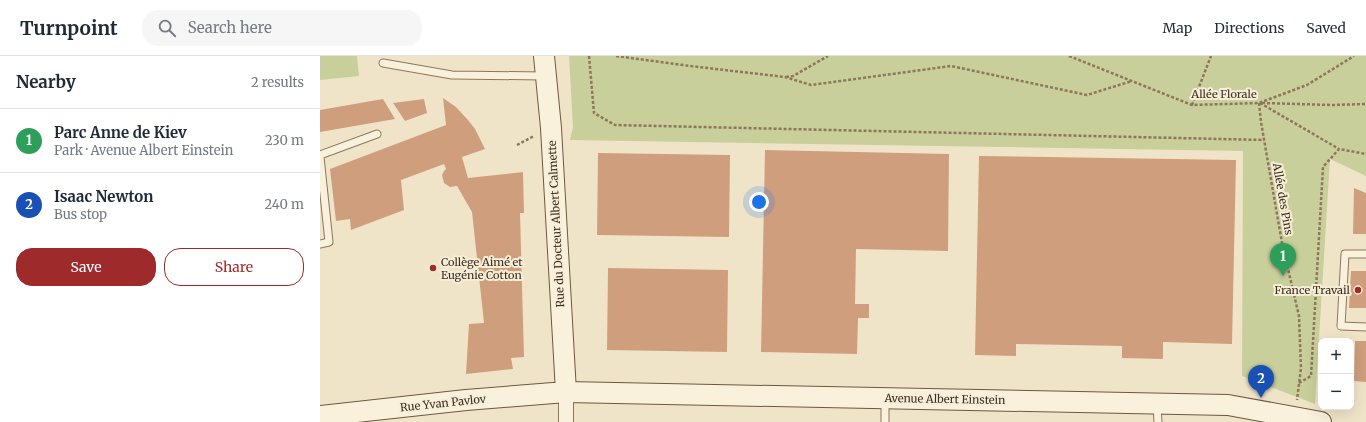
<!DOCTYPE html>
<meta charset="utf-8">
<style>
:root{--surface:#fff;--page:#f6f6f7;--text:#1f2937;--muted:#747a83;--line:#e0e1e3;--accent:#9e2a2b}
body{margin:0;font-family:Merriweather,serif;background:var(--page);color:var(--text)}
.controls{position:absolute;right:12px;bottom:12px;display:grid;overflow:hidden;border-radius:8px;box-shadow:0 4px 16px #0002}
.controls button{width:36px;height:36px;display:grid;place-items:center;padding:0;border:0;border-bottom:1px solid var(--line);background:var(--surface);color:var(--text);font:20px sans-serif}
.you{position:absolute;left:439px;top:146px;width:14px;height:14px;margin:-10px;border:3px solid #fff;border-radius:50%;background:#1a73e8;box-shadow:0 0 0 6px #1a73e833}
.badge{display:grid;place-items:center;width:26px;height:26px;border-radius:50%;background:var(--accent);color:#fff;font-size:13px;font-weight:700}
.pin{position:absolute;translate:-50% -33px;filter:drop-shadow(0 1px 2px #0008)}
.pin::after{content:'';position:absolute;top:21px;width:14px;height:12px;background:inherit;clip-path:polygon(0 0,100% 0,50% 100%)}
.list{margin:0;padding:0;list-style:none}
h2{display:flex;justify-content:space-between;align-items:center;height:52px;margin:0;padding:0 16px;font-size:17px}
h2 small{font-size:13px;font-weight:400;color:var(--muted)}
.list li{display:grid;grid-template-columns:26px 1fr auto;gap:12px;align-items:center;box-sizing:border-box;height:64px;padding:0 16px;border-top:1px solid var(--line)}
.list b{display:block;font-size:15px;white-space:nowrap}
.list p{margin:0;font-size:13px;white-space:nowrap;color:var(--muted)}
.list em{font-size:13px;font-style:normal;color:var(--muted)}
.actions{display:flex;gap:8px;padding:12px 16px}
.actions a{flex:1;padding:9px 0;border:1px solid var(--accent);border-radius:16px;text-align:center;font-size:14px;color:var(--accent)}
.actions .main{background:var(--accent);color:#fff}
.icon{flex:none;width:22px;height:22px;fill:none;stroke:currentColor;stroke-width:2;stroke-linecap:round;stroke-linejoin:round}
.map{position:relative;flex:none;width:1046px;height:366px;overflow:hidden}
header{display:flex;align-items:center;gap:24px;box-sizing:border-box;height:56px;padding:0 20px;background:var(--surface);border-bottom:1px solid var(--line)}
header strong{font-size:19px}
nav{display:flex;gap:22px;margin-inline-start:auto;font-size:14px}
.search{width:280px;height:36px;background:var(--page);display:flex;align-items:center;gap:10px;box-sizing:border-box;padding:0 14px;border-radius:16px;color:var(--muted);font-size:15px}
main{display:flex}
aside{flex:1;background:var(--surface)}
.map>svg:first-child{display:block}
</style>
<header>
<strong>Turnpoint</strong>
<div class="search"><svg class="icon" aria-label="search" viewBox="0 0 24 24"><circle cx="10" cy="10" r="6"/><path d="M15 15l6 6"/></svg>Search here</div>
<nav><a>Map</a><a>Directions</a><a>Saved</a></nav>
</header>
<main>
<aside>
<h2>Nearby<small>2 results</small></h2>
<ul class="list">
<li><span class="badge" style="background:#2e9e5b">1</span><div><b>Parc Anne de Kiev</b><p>Park · Avenue Albert Einstein</p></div><em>230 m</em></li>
<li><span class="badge" style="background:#1a4fb4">2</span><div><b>Isaac Newton</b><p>Bus stop</p></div><em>240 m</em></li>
</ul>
<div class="actions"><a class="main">Save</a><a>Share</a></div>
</aside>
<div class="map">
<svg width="1046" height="366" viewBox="0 0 1046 366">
<rect width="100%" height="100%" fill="#f0e4c8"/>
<path fill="#c9cf9b" d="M0 0H37L39 20 0 24Z
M249 0H1046V120L1010 103 995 348 922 320 923 95 250 84 253 71Z"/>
<path fill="#cf9f7d" d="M123 42 136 51 148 64 155 73 165 93 142 101 148 122 203 116 204 157H200L204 301 191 302 193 313 146 318 149 268 164 267 152 156 137 130 130 131 124 127 122 119 124 115 126 113 124 108 81 124 84 154 31 174 30 163 16 165 10 113 126 69Z
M63 43 75 63 0 76V54Z
M104 43 107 57 85 65 73 47Z
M445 94 629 98 628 195 536 193 535 248H549V262H538L537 298 441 296Z
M278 97 410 99 409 181 277 179Z
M659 100 916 104 912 288 843 286V303L802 302V290L696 288V300L655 299Z
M1034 132 1046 137V178H1033Z
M288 212 408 214 407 296 287 294Z
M1031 215H1046V252H1029Z
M1035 285H1046V326L1034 325Z"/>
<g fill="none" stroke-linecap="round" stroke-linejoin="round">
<g stroke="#8d765c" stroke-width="9">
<path id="lane" d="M63 7 132 19 224 20
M0 99 57 78
M0 101 9 186 0 188
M1046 198H1025L1021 270 1046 271
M837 349 838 366
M565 366V344"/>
</g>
<g stroke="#8d765c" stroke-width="16">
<path id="street" d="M246 366V336"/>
</g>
<g stroke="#6f573f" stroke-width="22">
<path id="secondary" d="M224 0 231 72 246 336
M0 360 146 344 246 336 908 349 1001 366"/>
</g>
<path stroke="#8d765c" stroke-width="2.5" stroke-dasharray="3 2" stroke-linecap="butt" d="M269 0 274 57 295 69 944 84
M296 0 370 10 465 21 491 29 631 10 767 39 812 25
M749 0 872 49 939 47 987 29 1034 0
M466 21 473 20 508 0
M939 47 941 66 962 187 979 260 981 312 977 344
M940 47 1019 93
M942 47 1012 49 1046 48
M872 49 891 0
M197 89 214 80
M979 327 991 320 1003 111 1019 93 1046 98"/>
<use href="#lane" stroke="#faf1dc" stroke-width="7"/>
<use href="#street" stroke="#faf1dc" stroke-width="14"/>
<use href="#secondary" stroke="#faf1dc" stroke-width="20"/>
</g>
<g fill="#9e2a2b" stroke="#f7eed8" stroke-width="1.5">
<circle cx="113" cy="212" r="4"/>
<circle cx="1038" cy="234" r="4"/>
</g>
<g text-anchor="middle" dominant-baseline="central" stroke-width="4" stroke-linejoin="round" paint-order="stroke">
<g font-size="11" fill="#3d2e20" stroke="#f7eed8">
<text x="904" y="38">Allée Florale</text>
<text transform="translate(963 143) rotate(80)">Allée des Pins</text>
<text transform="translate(236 168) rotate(-93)">Rue du Docteur Albert Calmette</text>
<text transform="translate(625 343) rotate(1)">Avenue Albert Einstein</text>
<text transform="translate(123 347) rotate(-6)">Rue Yvan Pavlov</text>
</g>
<g font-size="11" fill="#3d2e20" stroke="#f7eed8" text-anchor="start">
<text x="121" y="206">Collège Aimé et<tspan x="121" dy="13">Eugénie Cotton</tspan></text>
<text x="1030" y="234" text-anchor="end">France Travail</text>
</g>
</g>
</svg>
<div class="controls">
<button>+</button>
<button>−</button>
</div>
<div class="you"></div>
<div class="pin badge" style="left:963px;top:220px;background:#2e9e5b">1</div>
<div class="pin badge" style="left:941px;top:342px;background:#1a4fb4">2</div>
</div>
</main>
